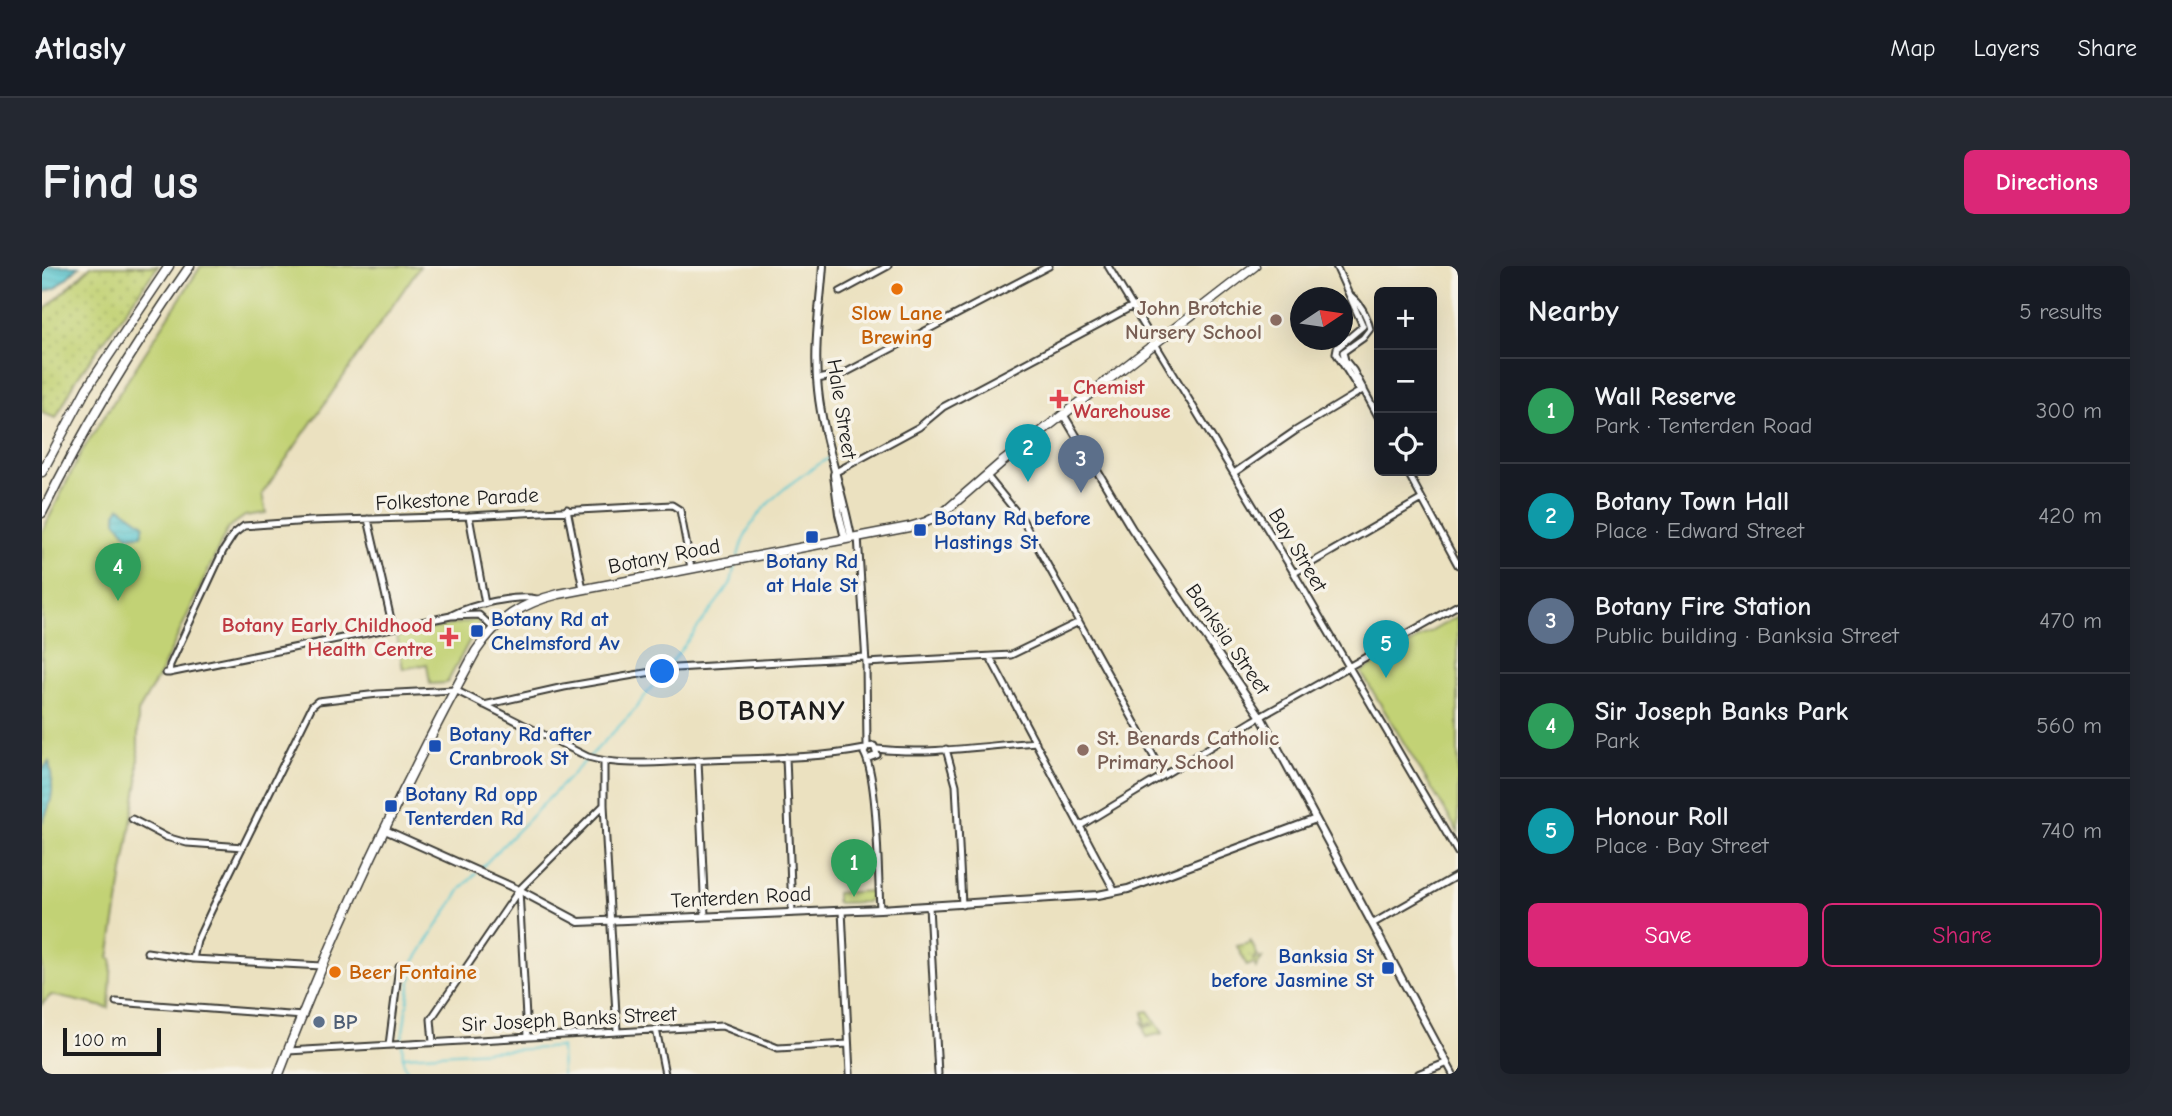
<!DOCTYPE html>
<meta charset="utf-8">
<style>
:root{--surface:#171b24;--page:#242831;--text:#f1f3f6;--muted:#9ea1a6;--line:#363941;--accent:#db2777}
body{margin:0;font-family:"Comic Neue",sans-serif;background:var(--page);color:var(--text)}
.controls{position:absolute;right:21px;top:21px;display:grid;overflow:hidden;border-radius:10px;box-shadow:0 7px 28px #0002}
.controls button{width:63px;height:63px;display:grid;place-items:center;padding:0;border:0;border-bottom:2px solid var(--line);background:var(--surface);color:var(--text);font:35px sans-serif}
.compass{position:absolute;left:1248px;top:21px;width:63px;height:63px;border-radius:50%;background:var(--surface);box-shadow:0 7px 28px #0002;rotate:77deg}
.scale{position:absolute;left:21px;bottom:18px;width:98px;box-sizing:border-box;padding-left:7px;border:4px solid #1c1c1c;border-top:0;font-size:19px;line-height:24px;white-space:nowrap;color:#1c1c1c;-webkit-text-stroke:5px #f7f3e8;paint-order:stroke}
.you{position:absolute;left:621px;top:406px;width:24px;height:24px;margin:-18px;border:5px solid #fff;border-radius:50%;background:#1a73e8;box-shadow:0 0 0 10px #1a73e833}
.badge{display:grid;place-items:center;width:46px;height:46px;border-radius:50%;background:var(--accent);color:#fff;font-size:23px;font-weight:700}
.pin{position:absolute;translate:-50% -58px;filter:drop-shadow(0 2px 4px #0008)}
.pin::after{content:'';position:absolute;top:37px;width:24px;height:21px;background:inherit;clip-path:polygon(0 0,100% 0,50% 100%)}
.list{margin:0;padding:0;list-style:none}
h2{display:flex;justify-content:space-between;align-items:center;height:91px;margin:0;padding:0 28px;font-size:30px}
h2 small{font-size:23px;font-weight:400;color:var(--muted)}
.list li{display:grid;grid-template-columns:46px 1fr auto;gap:21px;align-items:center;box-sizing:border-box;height:105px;padding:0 28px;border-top:2px solid var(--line)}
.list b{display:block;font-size:26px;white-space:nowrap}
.list p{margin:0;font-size:23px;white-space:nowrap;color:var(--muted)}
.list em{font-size:23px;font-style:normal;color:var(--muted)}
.actions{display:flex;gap:14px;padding:21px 28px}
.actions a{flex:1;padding:16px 0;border:2px solid var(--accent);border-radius:10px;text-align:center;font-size:24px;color:var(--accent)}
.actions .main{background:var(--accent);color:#fff}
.icon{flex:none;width:38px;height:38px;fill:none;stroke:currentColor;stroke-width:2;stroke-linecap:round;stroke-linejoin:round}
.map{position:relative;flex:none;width:1416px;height:808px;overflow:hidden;border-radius:10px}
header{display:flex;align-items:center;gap:42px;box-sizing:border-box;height:98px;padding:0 35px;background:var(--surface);border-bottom:2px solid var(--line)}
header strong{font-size:33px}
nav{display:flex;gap:38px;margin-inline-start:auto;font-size:24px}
.intro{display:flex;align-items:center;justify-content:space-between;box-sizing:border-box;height:168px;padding:0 42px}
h1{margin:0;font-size:49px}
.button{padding:18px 32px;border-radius:10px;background:var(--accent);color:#fff;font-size:24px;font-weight:700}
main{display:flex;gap:42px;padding:0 42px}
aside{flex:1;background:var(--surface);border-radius:10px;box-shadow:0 7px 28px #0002}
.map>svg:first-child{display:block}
</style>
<header>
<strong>Atlasly</strong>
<nav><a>Map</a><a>Layers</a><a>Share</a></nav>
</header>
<div class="intro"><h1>Find us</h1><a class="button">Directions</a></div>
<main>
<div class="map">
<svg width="1416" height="808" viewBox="0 0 1416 808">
<defs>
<pattern id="grass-dots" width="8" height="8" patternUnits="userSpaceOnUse" patternTransform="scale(1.75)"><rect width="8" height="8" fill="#c2d275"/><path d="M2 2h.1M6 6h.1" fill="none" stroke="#a6b465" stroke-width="1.8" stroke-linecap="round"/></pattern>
<pattern id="water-rules" width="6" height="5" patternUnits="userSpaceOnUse" patternTransform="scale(1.75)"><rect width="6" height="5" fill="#59c6d0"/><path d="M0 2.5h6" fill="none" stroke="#4daab2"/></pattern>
</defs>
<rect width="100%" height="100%" fill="#f7f3e8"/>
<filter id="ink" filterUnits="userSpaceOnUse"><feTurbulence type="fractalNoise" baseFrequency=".0143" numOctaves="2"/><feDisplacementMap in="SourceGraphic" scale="14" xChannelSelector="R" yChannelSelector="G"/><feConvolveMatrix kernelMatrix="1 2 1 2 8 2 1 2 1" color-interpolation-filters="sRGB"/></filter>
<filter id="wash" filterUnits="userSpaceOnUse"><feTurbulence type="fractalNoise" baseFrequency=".00686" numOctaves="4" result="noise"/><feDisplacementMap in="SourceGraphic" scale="28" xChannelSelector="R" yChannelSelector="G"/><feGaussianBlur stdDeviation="1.57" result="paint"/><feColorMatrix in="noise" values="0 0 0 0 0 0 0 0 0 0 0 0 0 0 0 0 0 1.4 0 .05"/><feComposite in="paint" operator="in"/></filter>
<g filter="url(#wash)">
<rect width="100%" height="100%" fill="#ebe1c0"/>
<path fill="url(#grass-dots)" stroke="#6f7748" stroke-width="2" d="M49 0H116L35 112 14 152 0 147V46Z
M1208 674 1216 690 1212 691 1211 694 1220 692 1214 702 1212 697 1205 700 1195 680 1208 677Z
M1106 745 1121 767 1104 771 1100 755 1103 761 1111 759 1109 757 1104 760 1101 746Z"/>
<path fill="#c2d275" stroke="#6f7748" stroke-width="2" d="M159 0H378L220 228 224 247 203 250 186 262 119 406 96 446V515L67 692 70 693 67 742 9 729 0 738V266L40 185Z
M1416 350V566L1319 406Z
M439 353 405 417 388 418 385 398 361 403 355 370Z
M830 625 829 632 824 636 794 637V627Z"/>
<path fill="url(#water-rules)" stroke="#3a7176" stroke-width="2" d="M0 0H37L14 22 0 27Z
M78 241 102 258 100 269 86 270 74 255V247Z
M7 496C12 522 12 533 0 557V504Z"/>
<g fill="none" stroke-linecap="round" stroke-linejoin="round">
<path stroke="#59c6d0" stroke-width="2" d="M696 290C707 244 749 215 787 192
M626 401 689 317 693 298
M438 603 590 447 622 405
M362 790 519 781 520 808
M367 808 361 795 360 772 372 696 419 623 434 607"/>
</g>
</g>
<g filter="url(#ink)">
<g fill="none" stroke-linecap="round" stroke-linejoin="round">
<g stroke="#3b3a35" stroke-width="9">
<path id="minor" d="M1066 0 1252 307 1416 587
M1294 0 1321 60 1295 82 1294 87 1316 122 1322 123
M798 26 846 0
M1309 30C1320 39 1325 49 1328 63L1321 72 1301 86 1303 94 1311 104 1337 152
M775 113 801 108 1007 0
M1365 205 1416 299
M792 207 877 161 901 141 1091 40
M1192 207 1253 165 1322 123
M945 210 980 253 1122 509
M525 243 541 323
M427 250 443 338
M326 253 351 362
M816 270 824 397 825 481
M1252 307 1380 233
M410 349C428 339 475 328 495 333
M948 391 1073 626
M824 397 969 389 1037 356
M124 407H127L128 399 181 285 192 268 202 260 268 255 427 250 630 239 638 244 649 302
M127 407 409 350 437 349 451 362
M442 439 522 421 633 402 823 391
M835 483C887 489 941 480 994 476
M904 483 914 519 920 639
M744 491 750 646
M827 492 835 489 832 480 825 481 822 487C836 511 836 609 838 643
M656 494 663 650
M562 495V539L575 765
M90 553 124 571 145 577 201 581
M1038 560 1211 455 1416 339
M477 624 485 770
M887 640 896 808
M800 644 808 808
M1330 658 1416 609
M105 686 151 693 280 700
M151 693 155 675 169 645 270 440 276 435 336 428 413 424 546 491C584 502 627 495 666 494 718 492 772 493 823 483
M74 736 261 750
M614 763 623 808
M391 776 389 753 477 624 562 539
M347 779 357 700
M246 785 680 760 736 782 806 778
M1405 797 1411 808"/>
</g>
<g stroke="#3b3a35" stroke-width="10">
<path id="tertiary" d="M781 0C778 41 771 83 776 124 781 174 800 222 809 271
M1021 148 1090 263 1219 451 1405 797 1377 808
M792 209 797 248 803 272
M343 564 477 624 537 656 838 643 1056 629 1086 623 1274 553"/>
</g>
<g stroke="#3b3a35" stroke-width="11">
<path id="primary" d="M0 206 45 122 127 0
M0 247C43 159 92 80 148 0
M237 808C292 663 360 521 434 385 455 353 480 337 517 328L867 261 884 256 900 248 960 196 1213 0"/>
</g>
<use href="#minor" stroke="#fff" stroke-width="5"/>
<use href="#tertiary" stroke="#fff" stroke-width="6"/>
<use href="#primary" stroke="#fff" stroke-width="8"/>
</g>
</g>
<g fill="#e8710a" stroke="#f7f3e8" stroke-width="2.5">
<circle cx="855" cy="23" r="7"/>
<circle cx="293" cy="706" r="7"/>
</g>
<g fill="#8d6e63" stroke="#f7f3e8" stroke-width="2.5">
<circle cx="1234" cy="54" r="7"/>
<circle cx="1041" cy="484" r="7"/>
</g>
<g fill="#e0444e" stroke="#f7f3e8" stroke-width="2.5">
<path d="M1013.5 122.5h7v7h7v7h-7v7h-7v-7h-7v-7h7z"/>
<path d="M403.5 360.5h7v7h7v7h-7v7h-7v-7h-7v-7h7z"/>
</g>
<g fill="#1a4fb4" stroke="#f7f3e8" stroke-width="2.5">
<rect x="871" y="257" width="14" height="14" rx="3.5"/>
<rect x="763" y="264" width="14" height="14" rx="3.5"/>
<rect x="428" y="358" width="14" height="14" rx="3.5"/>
<rect x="386" y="473" width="14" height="14" rx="3.5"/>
<rect x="342" y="533" width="14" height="14" rx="3.5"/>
<rect x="1339" y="695" width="14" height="14" rx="3.5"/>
</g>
<circle fill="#5c6f8a" stroke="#f7f3e8" stroke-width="2.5" cx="277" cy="756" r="7"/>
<g text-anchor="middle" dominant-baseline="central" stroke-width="7" stroke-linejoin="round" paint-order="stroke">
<g font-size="21" font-weight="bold" fill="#785e54" stroke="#f7f3e8" text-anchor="end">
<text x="1220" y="42">John Brotchie<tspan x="1220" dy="24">Nursery School</tspan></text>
<text x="1055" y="472" text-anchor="start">St. Benards Catholic<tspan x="1055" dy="24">Primary School</tspan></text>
</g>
<g font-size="21" font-weight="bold" fill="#c56008" stroke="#f7f3e8">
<text x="855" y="47">Slow Lane<tspan x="855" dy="24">Brewing</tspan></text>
<text x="307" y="706" text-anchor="start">Beer Fontaine</text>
</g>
<g font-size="21" font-weight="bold" fill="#be3a42" stroke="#f7f3e8" text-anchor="start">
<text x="1031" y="121">Chemist<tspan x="1031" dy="24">Warehouse</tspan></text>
<text x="391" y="359" text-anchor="end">Botany Early Childhood<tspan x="391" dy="24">Health Centre</tspan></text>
</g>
<g font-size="21" fill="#1c1c1c" stroke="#f7f3e8">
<text transform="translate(800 143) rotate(81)">Hale Street</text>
<text transform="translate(415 233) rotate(-3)">Folkestone Parade</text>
<text transform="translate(1256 284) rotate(59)">Bay Street</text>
<text transform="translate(622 290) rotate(-11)">Botany Road</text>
<text transform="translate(1186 373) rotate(55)">Banksia Street</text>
<text transform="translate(699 631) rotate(-3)">Tenterden Road</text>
<text transform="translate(527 753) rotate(-3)">Sir Joseph Banks Street</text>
</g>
<g font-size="21" font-weight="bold" fill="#164399" stroke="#f7f3e8" text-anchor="start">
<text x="892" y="252">Botany Rd before<tspan x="892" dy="24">Hastings St</tspan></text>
<text x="770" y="295" text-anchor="middle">Botany Rd<tspan x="770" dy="24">at Hale St</tspan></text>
<text x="449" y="353">Botany Rd at<tspan x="449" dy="24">Chelmsford Av</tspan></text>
<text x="407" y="468">Botany Rd after<tspan x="407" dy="24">Cranbrook St</tspan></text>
<text x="363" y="528">Botany Rd opp<tspan x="363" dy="24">Tenterden Rd</tspan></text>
<text x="1332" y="690" text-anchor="end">Banksia St<tspan x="1332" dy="24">before Jasmine St</tspan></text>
</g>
<g font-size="21" font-weight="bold" fill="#4e5e75" stroke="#f7f3e8" text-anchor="start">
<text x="291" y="756">BP</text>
</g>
<g font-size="28" font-weight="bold" letter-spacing="2" fill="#1c1c1c" stroke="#f7f3e8">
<text x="750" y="445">BOTANY</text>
</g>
</g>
</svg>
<div class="controls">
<button>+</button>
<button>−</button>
<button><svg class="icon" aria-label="locate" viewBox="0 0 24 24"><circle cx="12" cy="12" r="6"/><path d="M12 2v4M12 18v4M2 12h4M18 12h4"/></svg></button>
</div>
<svg class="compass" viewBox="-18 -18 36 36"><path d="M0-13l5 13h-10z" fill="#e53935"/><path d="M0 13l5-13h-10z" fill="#9ea1a6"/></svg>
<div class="scale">100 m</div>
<div class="you"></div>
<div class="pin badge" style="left:812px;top:631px;background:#2e9e5b">1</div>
<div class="pin badge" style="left:986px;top:216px;background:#0f9aa8">2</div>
<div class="pin badge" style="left:1039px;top:227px;background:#5c6f8a">3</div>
<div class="pin badge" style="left:76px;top:335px;background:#2e9e5b">4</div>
<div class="pin badge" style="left:1344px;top:412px;background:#0f9aa8">5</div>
</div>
<aside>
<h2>Nearby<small>5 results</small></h2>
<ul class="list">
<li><span class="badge" style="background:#2e9e5b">1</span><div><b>Wall Reserve</b><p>Park · Tenterden Road</p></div><em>300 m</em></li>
<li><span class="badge" style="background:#0f9aa8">2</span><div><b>Botany Town Hall</b><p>Place · Edward Street</p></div><em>420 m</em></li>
<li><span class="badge" style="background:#5c6f8a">3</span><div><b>Botany Fire Station</b><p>Public building · Banksia Street</p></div><em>470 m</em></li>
<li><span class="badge" style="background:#2e9e5b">4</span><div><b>Sir Joseph Banks Park</b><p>Park</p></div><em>560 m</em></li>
<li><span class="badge" style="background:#0f9aa8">5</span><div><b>Honour Roll</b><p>Place · Bay Street</p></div><em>740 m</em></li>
</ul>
<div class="actions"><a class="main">Save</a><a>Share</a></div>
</aside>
</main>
